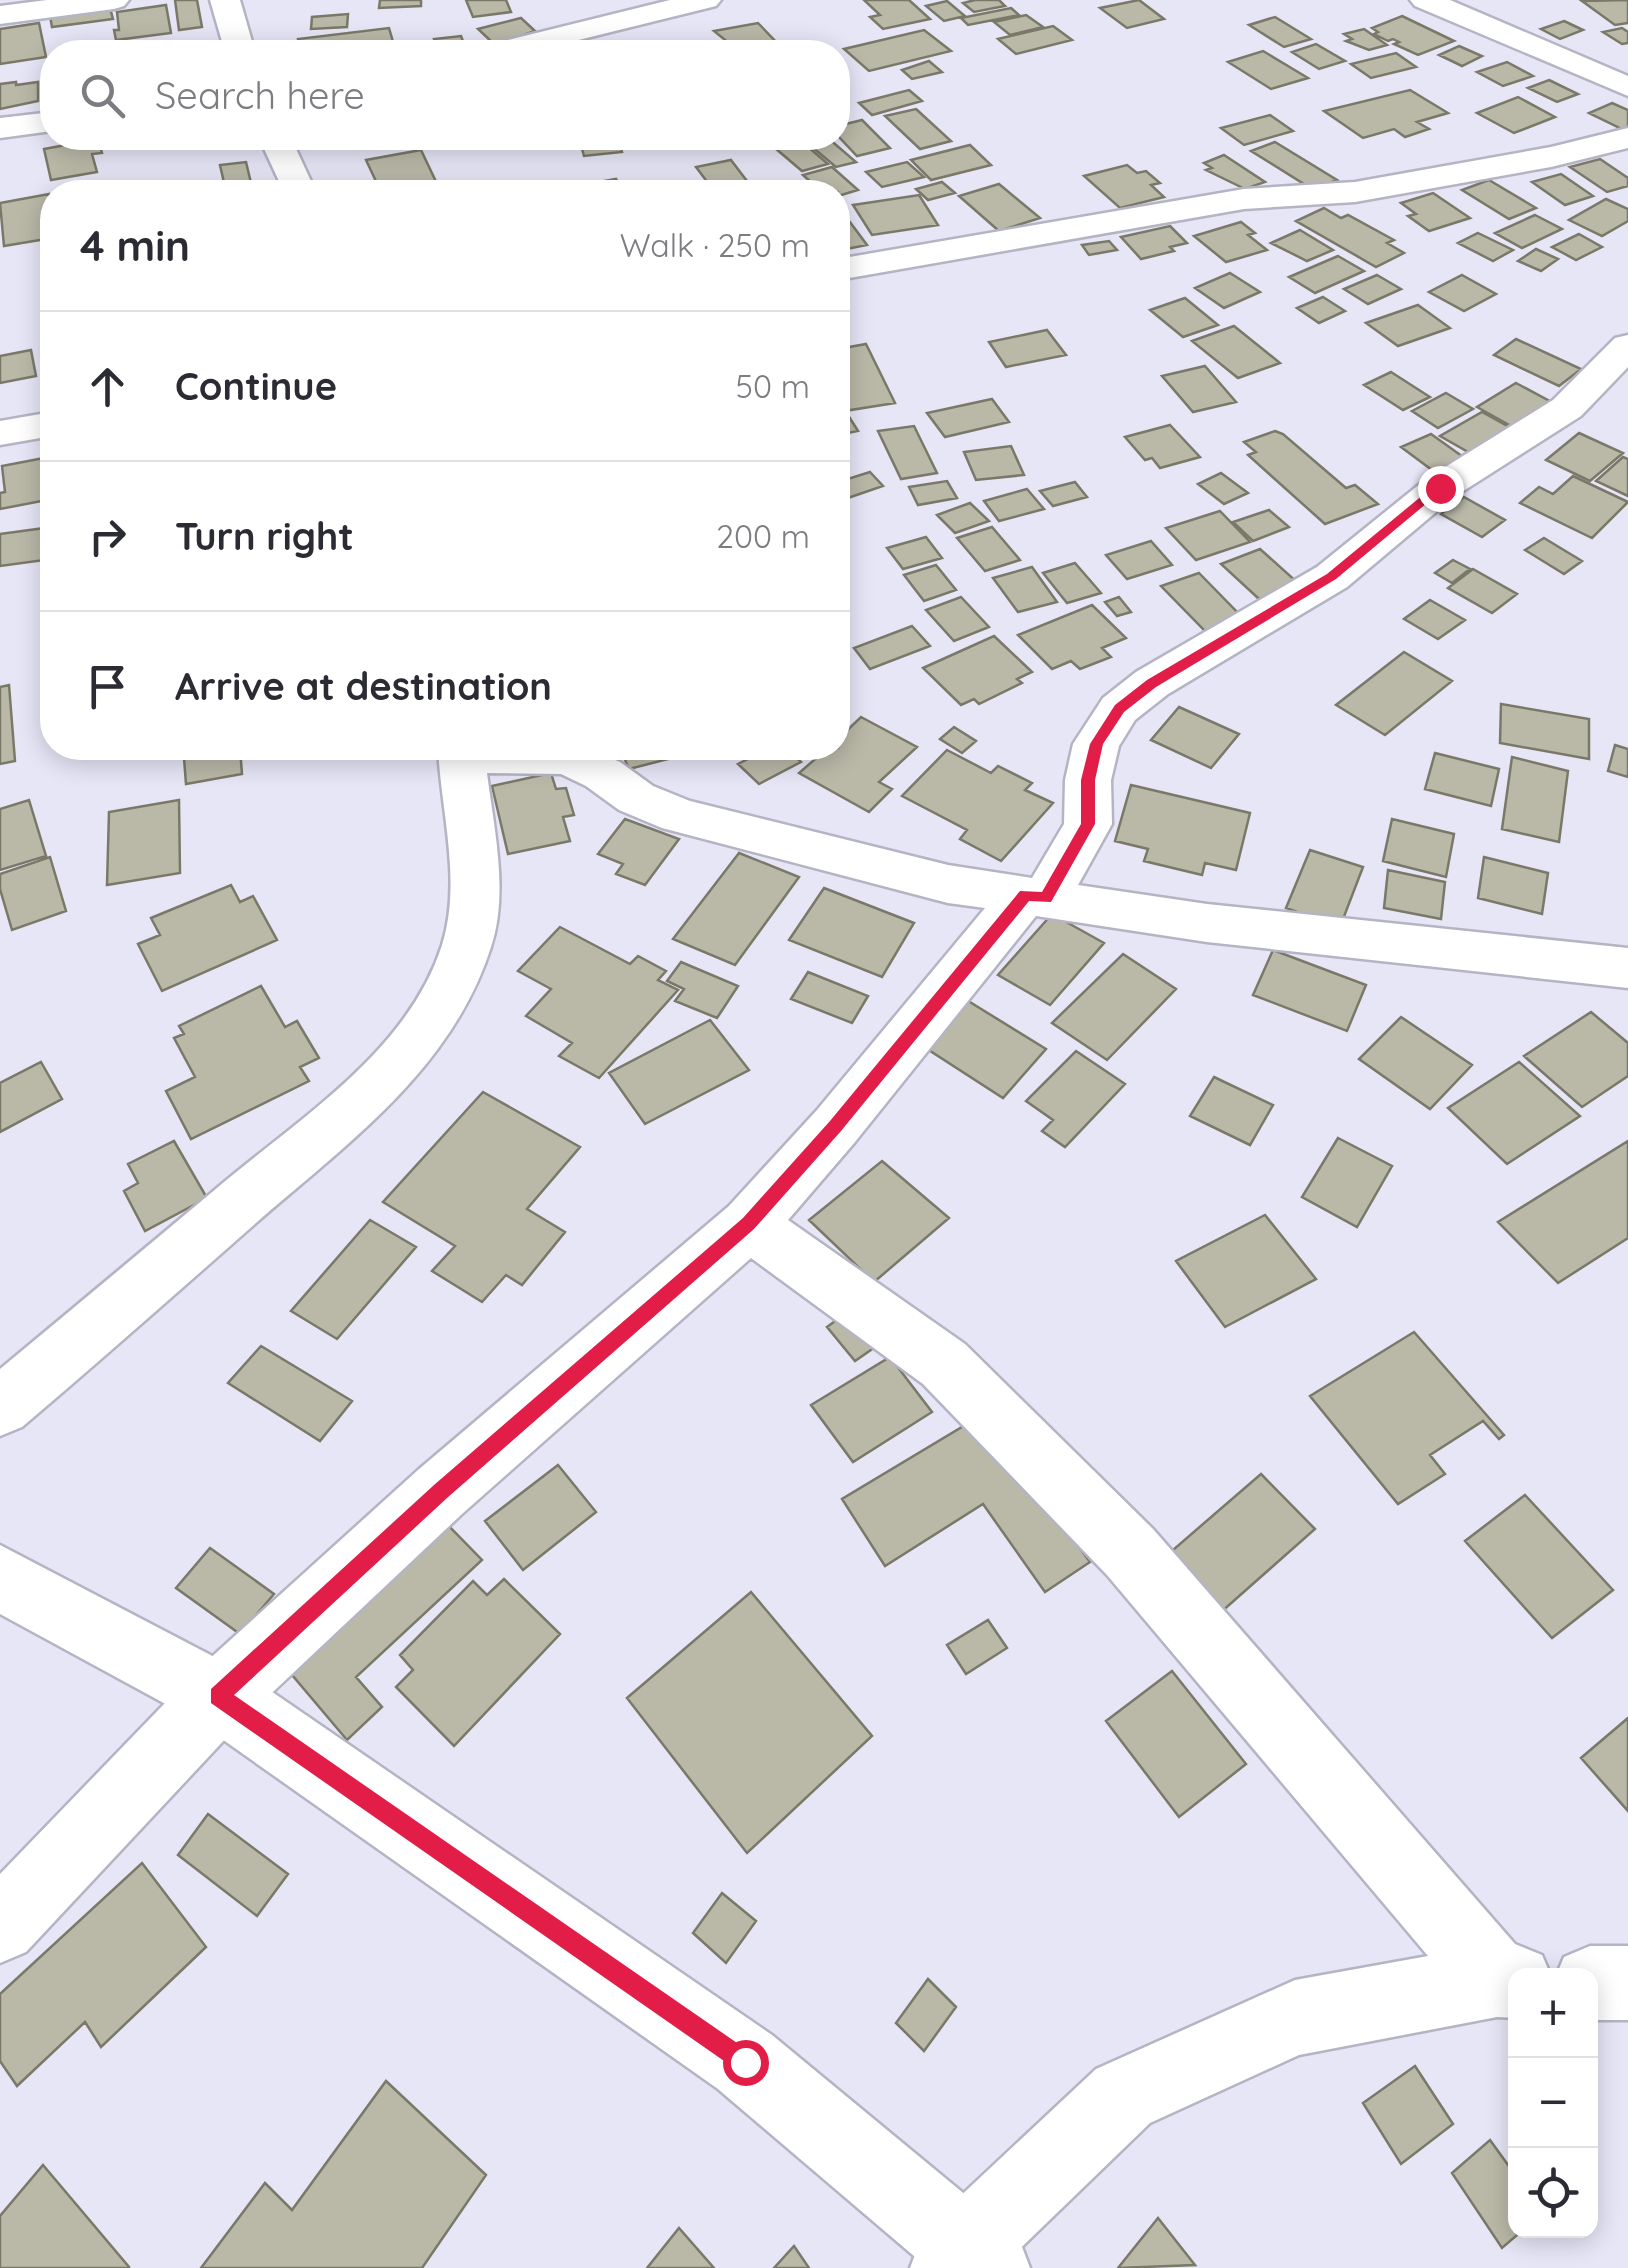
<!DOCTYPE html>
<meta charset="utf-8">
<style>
:root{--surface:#fff;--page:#f7f7f7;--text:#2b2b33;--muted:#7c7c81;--line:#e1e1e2}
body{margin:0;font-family:Quicksand,sans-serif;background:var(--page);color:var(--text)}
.controls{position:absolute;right:30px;bottom:30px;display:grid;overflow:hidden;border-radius:20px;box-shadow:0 5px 25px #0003}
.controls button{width:90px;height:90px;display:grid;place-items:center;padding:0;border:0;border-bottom:2px solid var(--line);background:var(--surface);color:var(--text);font:50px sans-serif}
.stop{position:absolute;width:30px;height:30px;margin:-22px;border:8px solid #e11d48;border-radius:50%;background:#fff}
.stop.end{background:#e11d48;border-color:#fff;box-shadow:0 2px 10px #0008}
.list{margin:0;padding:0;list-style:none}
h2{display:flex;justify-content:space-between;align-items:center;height:130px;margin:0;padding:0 40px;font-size:42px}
h2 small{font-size:32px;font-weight:400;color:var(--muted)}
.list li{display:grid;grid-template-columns:65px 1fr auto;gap:30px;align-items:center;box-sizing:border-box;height:150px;padding:0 40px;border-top:2px solid var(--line)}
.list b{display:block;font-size:38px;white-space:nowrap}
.list em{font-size:32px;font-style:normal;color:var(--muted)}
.icon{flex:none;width:55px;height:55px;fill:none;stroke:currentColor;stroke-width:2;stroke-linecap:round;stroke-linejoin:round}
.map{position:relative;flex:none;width:1628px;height:2268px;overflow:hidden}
.search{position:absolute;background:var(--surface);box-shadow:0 5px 25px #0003;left:40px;top:40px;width:810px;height:110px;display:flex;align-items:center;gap:25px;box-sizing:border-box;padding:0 35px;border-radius:40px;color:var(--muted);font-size:38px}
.panel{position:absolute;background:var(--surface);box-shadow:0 5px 25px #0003;left:40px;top:180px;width:810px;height:580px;border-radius:40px}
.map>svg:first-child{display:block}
</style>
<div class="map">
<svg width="1628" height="2268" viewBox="0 0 1628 2268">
<rect width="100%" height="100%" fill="#e6e6f7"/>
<path fill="#bab9a8" stroke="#7a7969" stroke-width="2.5" d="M175 0H197L202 27 179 30Z
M380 0H421V6L379 8Z
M466 0H506L511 12 473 17Z
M864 0H909L930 19 883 29 870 17 880 15Z
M975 0H999L1005 6 974 12 963 3Z
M1139 0 1164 19 1127 28 1100 8Z
M1628 0V23L1615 25 1582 1Z
M947 1 965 16 944 21 926 6Z
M166 5 171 33 116 40 114 30H119L117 12Z
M110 8 113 19 52 27 50 16Z
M1011 8 1019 15 968 25 961 18Z
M348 14 347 27 311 29 312 17Z
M1026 15 1043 27 1010 35 994 22Z
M1402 16 1454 41 1418 55 1394 44 1399 42 1393 39 1388 41 1374 34 1378 32 1372 28Z
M1275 17 1311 39 1284 47 1249 25Z
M521 18 535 31 495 45 478 29Z
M1564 21 1583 30 1560 39 1541 29Z
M39 23 46 57 0 64V29Z
M758 23 779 45 740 52 714 31Z
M1053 26 1072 40 1016 54 998 39Z
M389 28 396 52H301L298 39Z
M1622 28 1628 32V43L1622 44 1603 32Z
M1364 29 1387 45 1369 50 1346 41 1352 39 1344 34Z
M924 30 951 51 869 71 844 49Z
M461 36 467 52H439L434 39Z
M1316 44 1345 61 1319 69 1292 52Z
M1459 46 1482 56 1462 66 1439 55Z
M1263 51 1308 78 1271 89 1228 62Z
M1396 53 1416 67 1371 78 1351 64Z
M929 61 942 72 912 79 902 70Z
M1507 62 1533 76 1503 86 1477 72Z
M1549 80 1578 94 1557 102 1528 88Z
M16 82V85L38 82V101L0 109V84Z
M909 90 922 101 872 115 859 103Z
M1410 90 1448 113 1417 122 1429 129 1405 137 1394 129 1363 138 1324 111Z
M1518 97 1555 117 1514 133 1477 113Z
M1612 103 1628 110V126L1622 129 1589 113Z
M916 109 951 141 920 149 885 116Z
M1270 115 1293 131 1244 145 1221 128Z
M862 120 890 148 857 156 838 136V126Z
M579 138H618L622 152 584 156Z
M817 138H828L856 162 836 167 805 141Z
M98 139 102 153 92 154 97 172 51 180 44 149Z
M801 141 828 164 802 171 775 148Z
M1275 142 1337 180 1312 189 1251 151Z
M970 145 991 165 931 180 911 160Z
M421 150 439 188 381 192 366 160Z
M1224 155 1265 182 1245 189 1206 170 1212 168 1204 163Z
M1600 159 1628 178V186L1607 192 1570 167Z
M731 160 750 185 715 192 696 167Z
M246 162 251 183 225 187 220 165Z
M907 162 924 177 882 187 866 172Z
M1127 165 1137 173 1146 171 1160 183 1151 185 1164 197 1120 208 1084 176Z
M832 167 858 190 838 196V192H822L803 175Z
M1561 174 1593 196 1565 205 1532 182Z
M616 179 624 192H544Z
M1489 180 1536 208 1509 219 1462 190Z
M942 182 955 193 928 200 916 189Z
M999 184 1040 218 999 231 959 196Z
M1433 193 1470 218 1429 231 1408 216 1416 214 1401 203Z
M49 194 52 238 4 246 0 203Z
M919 195 938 225 872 235 853 205Z
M1606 199 1628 209V221L1602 236 1569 220Z
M1324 208 1341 218 1348 215 1394 240 1387 243 1404 253 1376 267 1296 221Z
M841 210 867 245 841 250 838 246V211Z
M1535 215 1562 229 1522 248 1495 233Z
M1241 222 1255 233 1248 235 1267 250 1226 262 1194 236Z
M1170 226 1187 243 1170 247 1174 251 1141 259 1121 237Z
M1300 230 1333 250 1307 261 1271 243Z
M1478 233 1513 250 1493 261 1458 243Z
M1579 234 1602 247 1576 260 1552 247Z
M1109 241 1117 250 1089 255 1082 245Z
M1536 249 1558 259 1541 271 1518 261Z
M1338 256 1364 271 1315 293 1289 277Z
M1230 273 1260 292 1224 308 1195 288Z
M1377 275 1401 289 1368 304 1344 289Z
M1462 275 1496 294 1464 311 1429 292Z
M1323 297 1345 311 1319 323 1297 308Z
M1185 298 1218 325 1183 337 1150 310Z
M1418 305 1450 328 1398 346 1366 323Z
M1234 326 1280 363 1238 378 1192 341Z
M1047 330 1066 355 1006 367 989 342Z
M1516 339 1581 369 1559 386 1494 355Z
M866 344 895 403 844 411 838 397V349Z
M31 350 36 376 0 383V356Z
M1205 366 1236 402 1193 412 1162 376Z
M1391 372 1430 397 1403 410 1364 385Z
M1516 383 1559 406 1520 431 1477 407Z
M1446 393 1473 409 1438 428 1412 411Z
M992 399 1009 422 945 437 927 413Z
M846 412 858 431 838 435V414Z
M1482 412 1518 432 1477 457 1440 436Z
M1170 425 1200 457 1160 468 1152 458 1145 460 1125 437Z
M914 426 937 473 901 479 878 431Z
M1275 431 1283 434 1346 488 1355 485 1378 504 1325 524 1248 455 1256 452 1244 442Z
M1579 433 1623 453 1590 481 1546 460Z
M1431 434 1466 459 1436 473 1401 447Z
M1011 446 1024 475 976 480 964 452Z
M49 457 52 499 0 509V493L5 492 2 466Z
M1623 457 1628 459V496L1596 481Z
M870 472 883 486 842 500 838 482Z
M1221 473 1248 493 1224 504 1198 484Z
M1573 476 1628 502 1592 538 1520 503 1539 487 1553 494Z
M947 481 957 498 918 505 909 487Z
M1075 482 1087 497 1053 506 1040 491Z
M1027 489 1044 509 999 521 984 501Z
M1464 497 1505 520 1482 537 1441 514Z
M970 503 989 521 955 533 937 515Z
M1269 510 1289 527 1253 541 1233 522Z
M1220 511 1250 542 1196 560 1166 528Z
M52 527V559L0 566V534Z
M992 527 1020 560 985 571 957 538Z
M926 537 942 558 903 569 887 548Z
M1544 538 1582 561 1564 574 1525 550Z
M1151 541 1172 565 1127 579 1106 555Z
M1260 549 1298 583 1259 599 1221 564Z
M1453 560 1470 569 1452 583 1435 573Z
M1075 563 1101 593 1067 603 1043 573Z
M936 565 956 590 924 601 904 575Z
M1032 567 1057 602 1018 612 993 578Z
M1473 569 1517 594 1492 613 1448 588Z
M1199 573 1243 618 1206 632 1161 586Z
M961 597 989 627 954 641 926 610Z
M1119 597 1131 612 1117 616 1105 602Z
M1430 600 1465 620 1438 639 1404 619Z
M1092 605 1126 638 1102 648 1111 657 1080 669 1071 661 1052 669 1018 635Z
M912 626 930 646 870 669 854 648Z
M994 636 1032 672 1017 679 1022 683 979 704 974 699 961 705 923 668Z
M1404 652 1452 681 1385 735 1336 705Z
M9 685 15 761 0 764V687Z
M1501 704 1589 719V759L1500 743Z
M1179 707 1239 734 1211 768 1151 740Z
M861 717 917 747 879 782 892 789 869 812 799 773 828 748H838V739Z
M954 727 976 741 962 753 940 739Z
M1615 745 1628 749V777L1608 771Z
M240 748 242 774 186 784 184 758Z
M620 748H711L629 769Z
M769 748H787L801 762 759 784 738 764Z
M947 750 991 773 998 766 1032 783 1025 790 1053 803 1001 861 960 839 967 830 902 796Z
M1435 753 1499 769 1491 806 1425 789Z
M1512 757 1568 771 1559 842 1502 829Z
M551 773 556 789 566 788 574 815 563 817 570 841 508 854 492 786Z
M1131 785 1250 813 1236 870 1205 863 1202 875 1144 861 1148 849 1115 841Z
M29 800 46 856 0 870V809Z
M179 800 180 873 107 885 109 812Z
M625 819 679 839 645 885 616 874 623 864 598 854Z
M1392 819 1454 834 1446 877 1383 861Z
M1310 850 1363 867 1340 927 1286 908Z
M739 853 799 877 735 965 673 939Z
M50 857 66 911 12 930 0 889V874Z
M1484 857 1548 873 1542 914 1478 898Z
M1388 870 1445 882 1441 919 1384 908Z
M231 885 240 902 253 896 277 940 162 991 138 944 160 935 151 918Z
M824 888 914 923 882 977 789 940Z
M1052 914 1104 943 1050 1005 998 975Z
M560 927 630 964 638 956 666 971 658 980 678 990 599 1078 559 1056 572 1043 526 1016 551 989 518 971Z
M1273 950 1366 985 1347 1031 1253 995Z
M1123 954 1176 989 1107 1060 1052 1023Z
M681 962 738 986 717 1018 675 1001 684 989 667 981Z
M808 972 868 996 852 1023 791 999Z
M261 986 285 1027 297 1021 319 1058 300 1067 309 1081 191 1139 166 1091 195 1077 174 1038 184 1034 179 1026Z
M965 999 1046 1049 1003 1098 921 1045Z
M1591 1012 1628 1043V1076L1582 1107 1524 1056Z
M1401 1017 1472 1065 1430 1109 1359 1059Z
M710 1020 749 1070 645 1124 609 1073Z
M1076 1051 1125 1084 1065 1147 1042 1131 1053 1120 1026 1101Z
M41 1062 62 1099 0 1132V1083Z
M1519 1062 1580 1116 1507 1164 1448 1108Z
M1214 1077 1273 1105 1250 1145 1190 1116Z
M483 1092 580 1147 527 1209 565 1232 522 1285 506 1275 482 1302 432 1271 455 1246 383 1202Z
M1338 1138 1392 1166 1357 1227 1302 1197Z
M174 1141 207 1198 145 1231 124 1191 138 1183 128 1164Z
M1628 1141V1238L1558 1283 1498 1222Z
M882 1161 949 1218 874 1282 809 1220Z
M1265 1215 1316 1279 1225 1327 1176 1261Z
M370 1220 416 1247 337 1339 291 1311Z
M849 1311 878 1345 855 1361 827 1327Z
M1414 1332 1504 1435 1499 1439 1483 1421 1430 1455 1445 1474 1398 1504 1310 1396Z
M261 1346 352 1401 320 1441 228 1383Z
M890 1357 932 1412 853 1462 811 1405Z
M982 1415 1090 1562 1045 1592 983 1504 885 1566 842 1499Z
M558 1465 596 1512 523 1570 485 1521Z
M1261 1474 1315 1529 1220 1613 1166 1556Z
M1525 1495 1613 1590 1552 1638 1465 1541Z
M442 1519 482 1560 356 1677 382 1707 347 1740 282 1663Z
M210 1548 274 1594 240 1634 176 1588Z
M504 1579 560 1634 454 1746 396 1687 413 1670 400 1655 473 1581 487 1595Z
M751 1592 872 1736 747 1853 627 1698Z
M988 1620 1007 1648 966 1674 947 1645Z
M1172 1671 1246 1764 1179 1817 1106 1721Z
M1628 1718V1811L1581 1758Z
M208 1814 288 1874 257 1916 178 1855Z
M142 1863 206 1947 101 2047 85 2022 17 2086 0 2061V1994Z
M722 1893 756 1921 726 1963 693 1933Z
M928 1979 956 2007 924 2051 896 2023Z
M1415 2066 1453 2124 1401 2164 1363 2103Z
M386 2081 486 2175 422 2268H201L265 2183 292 2210Z
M1490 2140 1516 2176V2230H1523L1502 2248 1452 2173Z
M43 2165 129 2267 128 2268H0V2216Z
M1158 2218 1195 2265 1118 2268Z
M679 2228 714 2268H647Z
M794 2246 809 2268H774Z"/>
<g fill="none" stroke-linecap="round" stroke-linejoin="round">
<g stroke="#b4b4c4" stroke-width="5">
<path id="minor" d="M47 0H129L124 6 114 9 0 24V6Z
M210 0H240L255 52H225Z
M670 0H721L716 6 530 52H480L484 46Z
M1410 0H1450L1628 76V96L1415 6Z
M52 112V131L0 138V118Z
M1628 128V148L1551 167 1355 202 1244 209 838 280V259L1244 189 1355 182 1551 147Z
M259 138H291L316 192H284Z
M1628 335V367L1581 416 1454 497 1347 587 1168 694 1135 720 1119 746 1111 780 1112 824 1078 885 1207 904 1628 948V988L1207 942 1036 916 855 1142 788 1220 965 1344 1153 1529 1515 1944 1542 1955 1551 1976H1516V2018L1497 2017 1299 2055 1150 2123 1000 2268H910L921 2239 937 2218 1096 2069 1295 1980 1428 1956 1107 1575 923 1384 751 1258 462 1514 243 1720 26 1952 0 1963V1874L195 1672 418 1470 729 1206 817 1110 985 908 948 903 662 828 619 810 586 786 561 774 487 773C494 829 509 893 491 947 452 1069 349 1142 257 1222 179 1291 101 1360 22 1427L0 1436V1369C73 1309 145 1248 217 1188 298 1119 408 1052 442 945 462 881 441 812 438 748H587L620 762 653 786 690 801 948 865 1032 878 1064 824 1065 780 1073 744 1103 698 1136 672 1317 567 1426 479 1553 400 1615 338Z
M52 412V436L0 445V421Z
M1590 1946H1628V2020H1590V1976H1556L1564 1957Z"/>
</g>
<g stroke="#b4b4c4" stroke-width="5">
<path id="tertiary" d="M0 1545 243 1672 772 2035 1019 2239 1030 2268H928L718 2089 195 1720 0 1614Z"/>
</g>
<use href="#minor" fill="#fff" fill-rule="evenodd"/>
<use href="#tertiary" fill="#fff" fill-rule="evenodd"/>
</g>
<path fill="#e11d48" d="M1435 485 1445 488 1336 579 1156 687 1124 712 1103 744 1095 780V824L1051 902 1029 901 841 1131 754 1229 447 1498 234 1695 753 2054 756 2062 753 2070 745 2073 737 2070 211 1703V1689L434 1485 743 1218 830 1121 1020 891 1042 892 1081 824V780L1090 744 1115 705 1147 680 1327 574Z"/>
</svg>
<div class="controls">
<button>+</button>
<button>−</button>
<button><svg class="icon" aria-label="locate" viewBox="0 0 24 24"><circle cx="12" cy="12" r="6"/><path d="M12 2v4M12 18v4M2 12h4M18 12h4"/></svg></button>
</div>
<div class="stop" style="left:745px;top:2062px"></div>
<div class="stop end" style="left:1440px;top:488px"></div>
<div class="search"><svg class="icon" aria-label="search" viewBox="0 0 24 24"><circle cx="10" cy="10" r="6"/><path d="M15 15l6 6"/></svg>Search here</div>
<section class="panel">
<h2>4 min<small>Walk · 250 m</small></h2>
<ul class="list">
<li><svg class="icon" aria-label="ahead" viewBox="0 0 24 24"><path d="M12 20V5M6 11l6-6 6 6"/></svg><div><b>Continue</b></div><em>50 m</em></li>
<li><svg class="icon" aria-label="right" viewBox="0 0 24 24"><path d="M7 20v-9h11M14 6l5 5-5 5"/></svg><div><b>Turn right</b></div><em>200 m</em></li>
<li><svg class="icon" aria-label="arrive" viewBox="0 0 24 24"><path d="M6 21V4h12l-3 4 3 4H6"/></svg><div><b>Arrive at destination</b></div></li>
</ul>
</section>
</div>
